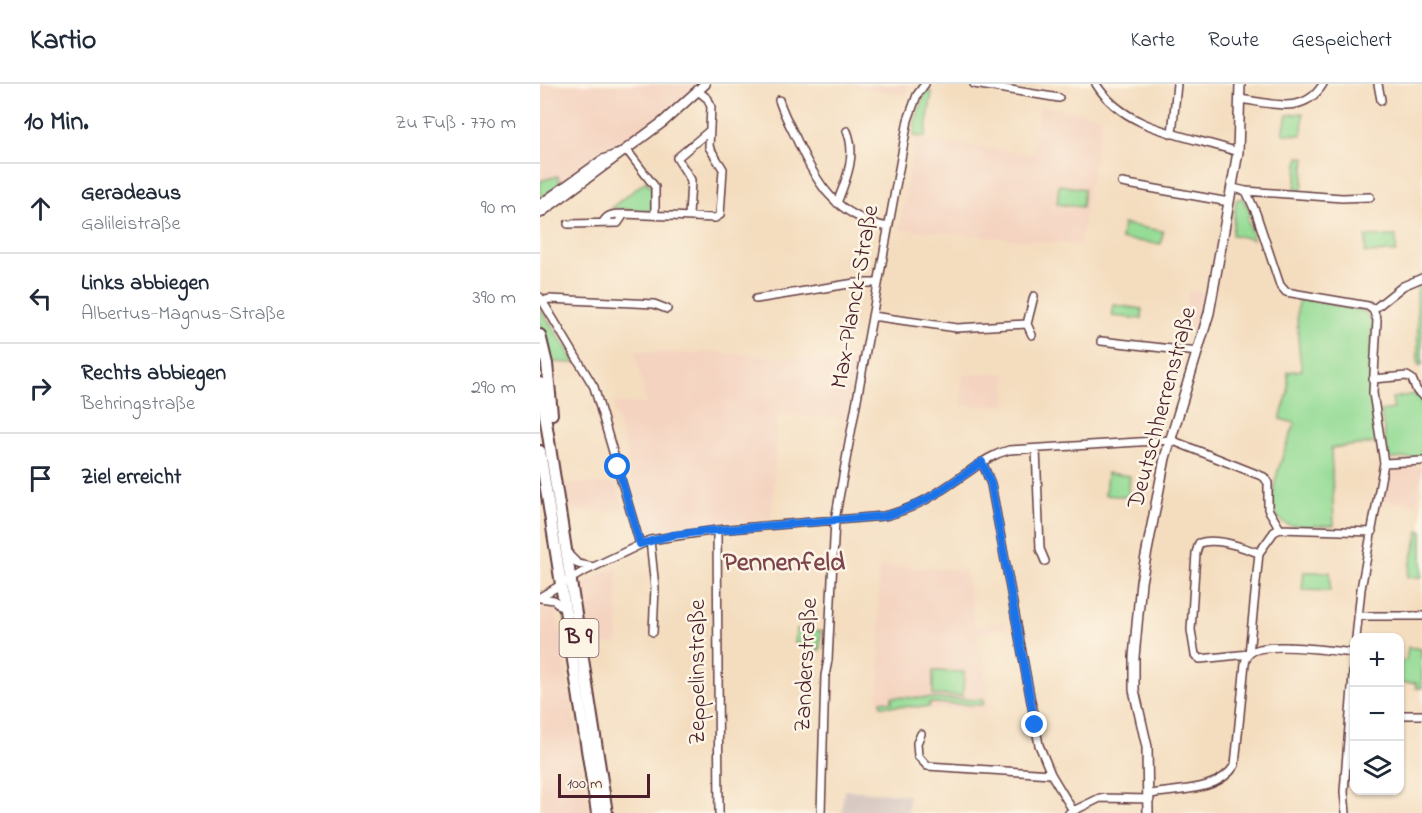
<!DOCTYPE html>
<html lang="de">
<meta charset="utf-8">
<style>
:root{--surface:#fff;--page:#f2f2f3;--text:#1f2937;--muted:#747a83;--line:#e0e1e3}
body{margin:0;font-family:"Indie Flower",sans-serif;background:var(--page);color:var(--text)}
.controls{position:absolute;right:18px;bottom:18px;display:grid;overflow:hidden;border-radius:12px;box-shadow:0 2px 4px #0004}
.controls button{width:54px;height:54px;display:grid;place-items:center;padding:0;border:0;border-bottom:2px solid var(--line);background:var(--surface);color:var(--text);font:30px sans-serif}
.scale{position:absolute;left:18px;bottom:15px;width:92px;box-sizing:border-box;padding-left:6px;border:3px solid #4a1f2b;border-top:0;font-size:16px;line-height:21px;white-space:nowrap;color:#4a1f2b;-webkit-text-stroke:4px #fcf5e5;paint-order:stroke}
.stop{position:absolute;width:18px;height:18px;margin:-14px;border:4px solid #1a73e8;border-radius:50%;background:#fff}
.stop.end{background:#1a73e8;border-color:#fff;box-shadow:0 2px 6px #0008}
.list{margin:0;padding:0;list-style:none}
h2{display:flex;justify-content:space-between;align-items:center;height:78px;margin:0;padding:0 24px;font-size:26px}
h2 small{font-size:20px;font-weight:400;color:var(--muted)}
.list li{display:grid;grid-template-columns:39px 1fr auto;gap:18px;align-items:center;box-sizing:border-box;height:90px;padding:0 24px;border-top:2px solid var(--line)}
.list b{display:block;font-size:22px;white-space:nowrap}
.list p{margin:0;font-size:20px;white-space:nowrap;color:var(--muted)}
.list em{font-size:20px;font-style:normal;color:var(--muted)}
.icon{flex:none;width:33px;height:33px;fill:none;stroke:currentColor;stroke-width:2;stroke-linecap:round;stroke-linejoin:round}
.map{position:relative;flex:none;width:882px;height:729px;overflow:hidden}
header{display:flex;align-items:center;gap:36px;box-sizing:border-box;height:84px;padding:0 30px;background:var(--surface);border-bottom:2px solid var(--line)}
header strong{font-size:28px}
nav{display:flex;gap:33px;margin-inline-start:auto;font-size:21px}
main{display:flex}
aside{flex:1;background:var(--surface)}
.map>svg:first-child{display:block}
</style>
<header>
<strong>Kartio</strong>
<nav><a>Karte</a><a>Route</a><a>Gespeichert</a></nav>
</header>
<main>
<aside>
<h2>10 Min.<small>Zu Fuß · 770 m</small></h2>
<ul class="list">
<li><svg class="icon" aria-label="ahead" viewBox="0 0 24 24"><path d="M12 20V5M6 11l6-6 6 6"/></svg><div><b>Geradeaus</b><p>Galileistraße</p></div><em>90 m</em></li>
<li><svg class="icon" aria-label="left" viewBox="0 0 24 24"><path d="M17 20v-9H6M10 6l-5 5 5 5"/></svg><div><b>Links abbiegen</b><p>Albertus-Magnus-Straße</p></div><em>390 m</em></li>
<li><svg class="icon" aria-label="right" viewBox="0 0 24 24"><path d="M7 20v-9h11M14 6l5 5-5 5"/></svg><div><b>Rechts abbiegen</b><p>Behringstraße</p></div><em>290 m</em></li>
<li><svg class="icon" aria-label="arrive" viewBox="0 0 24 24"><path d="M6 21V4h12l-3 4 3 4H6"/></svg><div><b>Ziel erreicht</b></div></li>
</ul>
</aside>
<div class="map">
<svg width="882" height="729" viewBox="0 0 882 729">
<rect width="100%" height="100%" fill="#fcf5e5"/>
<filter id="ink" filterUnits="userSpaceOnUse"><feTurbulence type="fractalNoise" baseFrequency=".0167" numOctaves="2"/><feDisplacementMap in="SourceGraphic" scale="12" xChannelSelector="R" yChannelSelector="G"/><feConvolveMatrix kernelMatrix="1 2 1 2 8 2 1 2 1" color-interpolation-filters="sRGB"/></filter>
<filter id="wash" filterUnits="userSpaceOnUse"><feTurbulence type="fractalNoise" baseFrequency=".008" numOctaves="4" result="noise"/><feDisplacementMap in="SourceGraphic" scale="24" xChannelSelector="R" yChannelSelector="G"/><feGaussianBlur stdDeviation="1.35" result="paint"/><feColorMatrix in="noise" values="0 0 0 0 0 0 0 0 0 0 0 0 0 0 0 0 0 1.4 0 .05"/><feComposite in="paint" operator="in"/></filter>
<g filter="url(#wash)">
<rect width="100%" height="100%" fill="#f4ddbf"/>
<path fill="#f4d3c0" d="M0 0H151L157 2 114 40 20 102 17 92 0 97Z
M306 0H369L367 12Z
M500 22 562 32 540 161 359 145 375 55 492 70Z
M649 206 664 209 656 251 643 248Z
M95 267 160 270 161 267 317 279 306 334 238 331 231 435 109 447 104 441 73 319 107 320Z
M466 289V321L422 322V291Z
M882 382 878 421 842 416 846 390 852 389 855 383Z
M26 400H77L84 428 30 426Z
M77 482 78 561 48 558 39 502Z
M338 482 426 486 435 542 466 537 467 543 438 549 448 605V627L338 622 340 558Z
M9 519 16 526 50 729H3L0 701V521Z"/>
<path fill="#d0c0bc" d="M304 706 369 711 368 729H302Z"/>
<path fill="#95dc96" stroke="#707e60" stroke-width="1.5" d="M386 7 392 8 385 53 374 52 375 38Z
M763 29 762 51 743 50 747 31Z
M759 73 765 74 762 106 755 105Z
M18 92 20 102 0 114V97Z
M106 97 112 105V127L71 124Z
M519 101 544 105 542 123 517 120Z
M703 114 711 130 707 134 713 155 692 151 696 116Z
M583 140 623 147 621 160 581 155Z
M856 152V168L825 169 826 153Z
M882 199V281H878L877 200Z
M759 215 823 226 833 239 829 310 836 359 791 364 794 441C780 441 764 443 751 441 712 434 748 360 755 339L740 335 748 309V288L762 286C759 272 755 227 759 215Z
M574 221 602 225V235L572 232Z
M0 224 36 279 11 278 0 241Z
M874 310 882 315V373L852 375 848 372 841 327 854 325 852 314Z
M567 389 590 392 588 413 565 411Z
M879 447H882V493H867Z
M764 488H790V507L762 506Z
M256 545 281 547 280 566 255 559Z
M868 563 881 565 882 604H876V599H860V576L866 577Z
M393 587 424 588 423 612 393 611Z
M352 613 444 616 443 621 389 619V623L341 622V617L352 618Z"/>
</g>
<g filter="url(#ink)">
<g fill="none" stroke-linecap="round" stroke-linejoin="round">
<g stroke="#643c41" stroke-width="10">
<path id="street" d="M434 0 519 14
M556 0C586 48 649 51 698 68
M838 0 841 16
M700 15C730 19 764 32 783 0
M239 16C243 29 250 42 256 54 276 99 295 132 348 143
M632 50 637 0
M86 65 115 103V131
M582 99 689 118
M693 104 706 107 716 129 740 201 746 208 828 222 833 226
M706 107 802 114 830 113
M297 119C306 96 317 71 307 47
M149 132 151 96 137 74 169 47
M63 138C68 130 74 130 84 130
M28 140 78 139 84 130 175 134 180 131 183 85 169 63 171 23 168 15 158 7
M0 213 54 303 100 460
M216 215 315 199H338
M2 217 9 215 114 220 127 225
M833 226 863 202 882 194
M332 232 417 244 487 240 494 212
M487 240 492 251
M561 257 658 268
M833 295 867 292 872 295 877 307 882 311
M496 365 500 465 505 477
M442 378 451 400 499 661 511 690 532 725
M844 379 882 377
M177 446 179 729
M110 456 115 504 113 548
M27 469 38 480 53 483
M0 513 41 489 110 456 177 446 344 432C377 425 400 407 428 388 441 379 453 370 469 366L631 356 724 393 728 399V425L740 445 832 448
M0 514 14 516 24 525
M818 532H882
M816 554 821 505 844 379 833 309 837 236 833 226
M709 570 660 575 655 571 651 546 656 469 659 459C677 453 701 463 719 469
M709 570 719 469 734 448 740 445
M860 631H882
M381 650 377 659 378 672 387 682 511 690
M610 710C638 705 678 708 695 681L705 579C706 576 707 572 709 570 722 556 795 567 814 569
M281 729 285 592 288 576 295 436 368 36 377 11 385 0
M529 729 560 714 610 715
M806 729 804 708 814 578"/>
</g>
<g stroke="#643c41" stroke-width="12">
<path id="secondary" d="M0 121 63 76 76 71
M0 129 123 38 165 0
M608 729 607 663 594 606V573L601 498 625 374 669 229 698 68 700 0"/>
</g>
<g stroke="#643c41" stroke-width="14">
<path id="primary" d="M0 251 7 280 12 330
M0 299 67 729
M0 367 57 729"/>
</g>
<use href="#street" stroke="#fff" stroke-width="7"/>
<use href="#secondary" stroke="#fff" stroke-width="9"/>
<use href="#primary" stroke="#fff" stroke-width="10"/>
</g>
</g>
<g fill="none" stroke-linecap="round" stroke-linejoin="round" filter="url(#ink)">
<path stroke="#1a73e8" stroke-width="8" d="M78 383 100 460 133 451 168 447 344 432C382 423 411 400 442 378L451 400 495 641"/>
</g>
<g text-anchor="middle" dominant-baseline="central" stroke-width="5" stroke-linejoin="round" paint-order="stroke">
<rect fill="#fcf5e5" stroke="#7f5f63" stroke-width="1.5" x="19.5" y="535" width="39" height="38" rx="4.5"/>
<g font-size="22" font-weight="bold" fill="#4a1f2b">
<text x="39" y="554">B 9</text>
</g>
<g font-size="24" fill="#4a1f2b" stroke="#fcf5e5">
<text transform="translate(316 213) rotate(-80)">Max-Planck-Straße</text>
<text transform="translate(623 324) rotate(-75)">Deutschherrenstraße</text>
<text transform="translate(267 581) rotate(-87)">Zanderstraße</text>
<text transform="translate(158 588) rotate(-90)">Zeppelinstraße</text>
</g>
<g font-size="27" font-weight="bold" fill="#7e444b" stroke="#fcf5e5">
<text x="244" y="479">Pennenfeld</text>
</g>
</g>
</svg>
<div class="controls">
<button>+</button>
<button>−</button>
<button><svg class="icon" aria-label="layers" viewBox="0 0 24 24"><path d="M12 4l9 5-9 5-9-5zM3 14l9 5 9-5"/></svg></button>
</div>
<div class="scale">100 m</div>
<div class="stop" style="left:78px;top:383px"></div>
<div class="stop end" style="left:495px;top:641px"></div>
</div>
</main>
